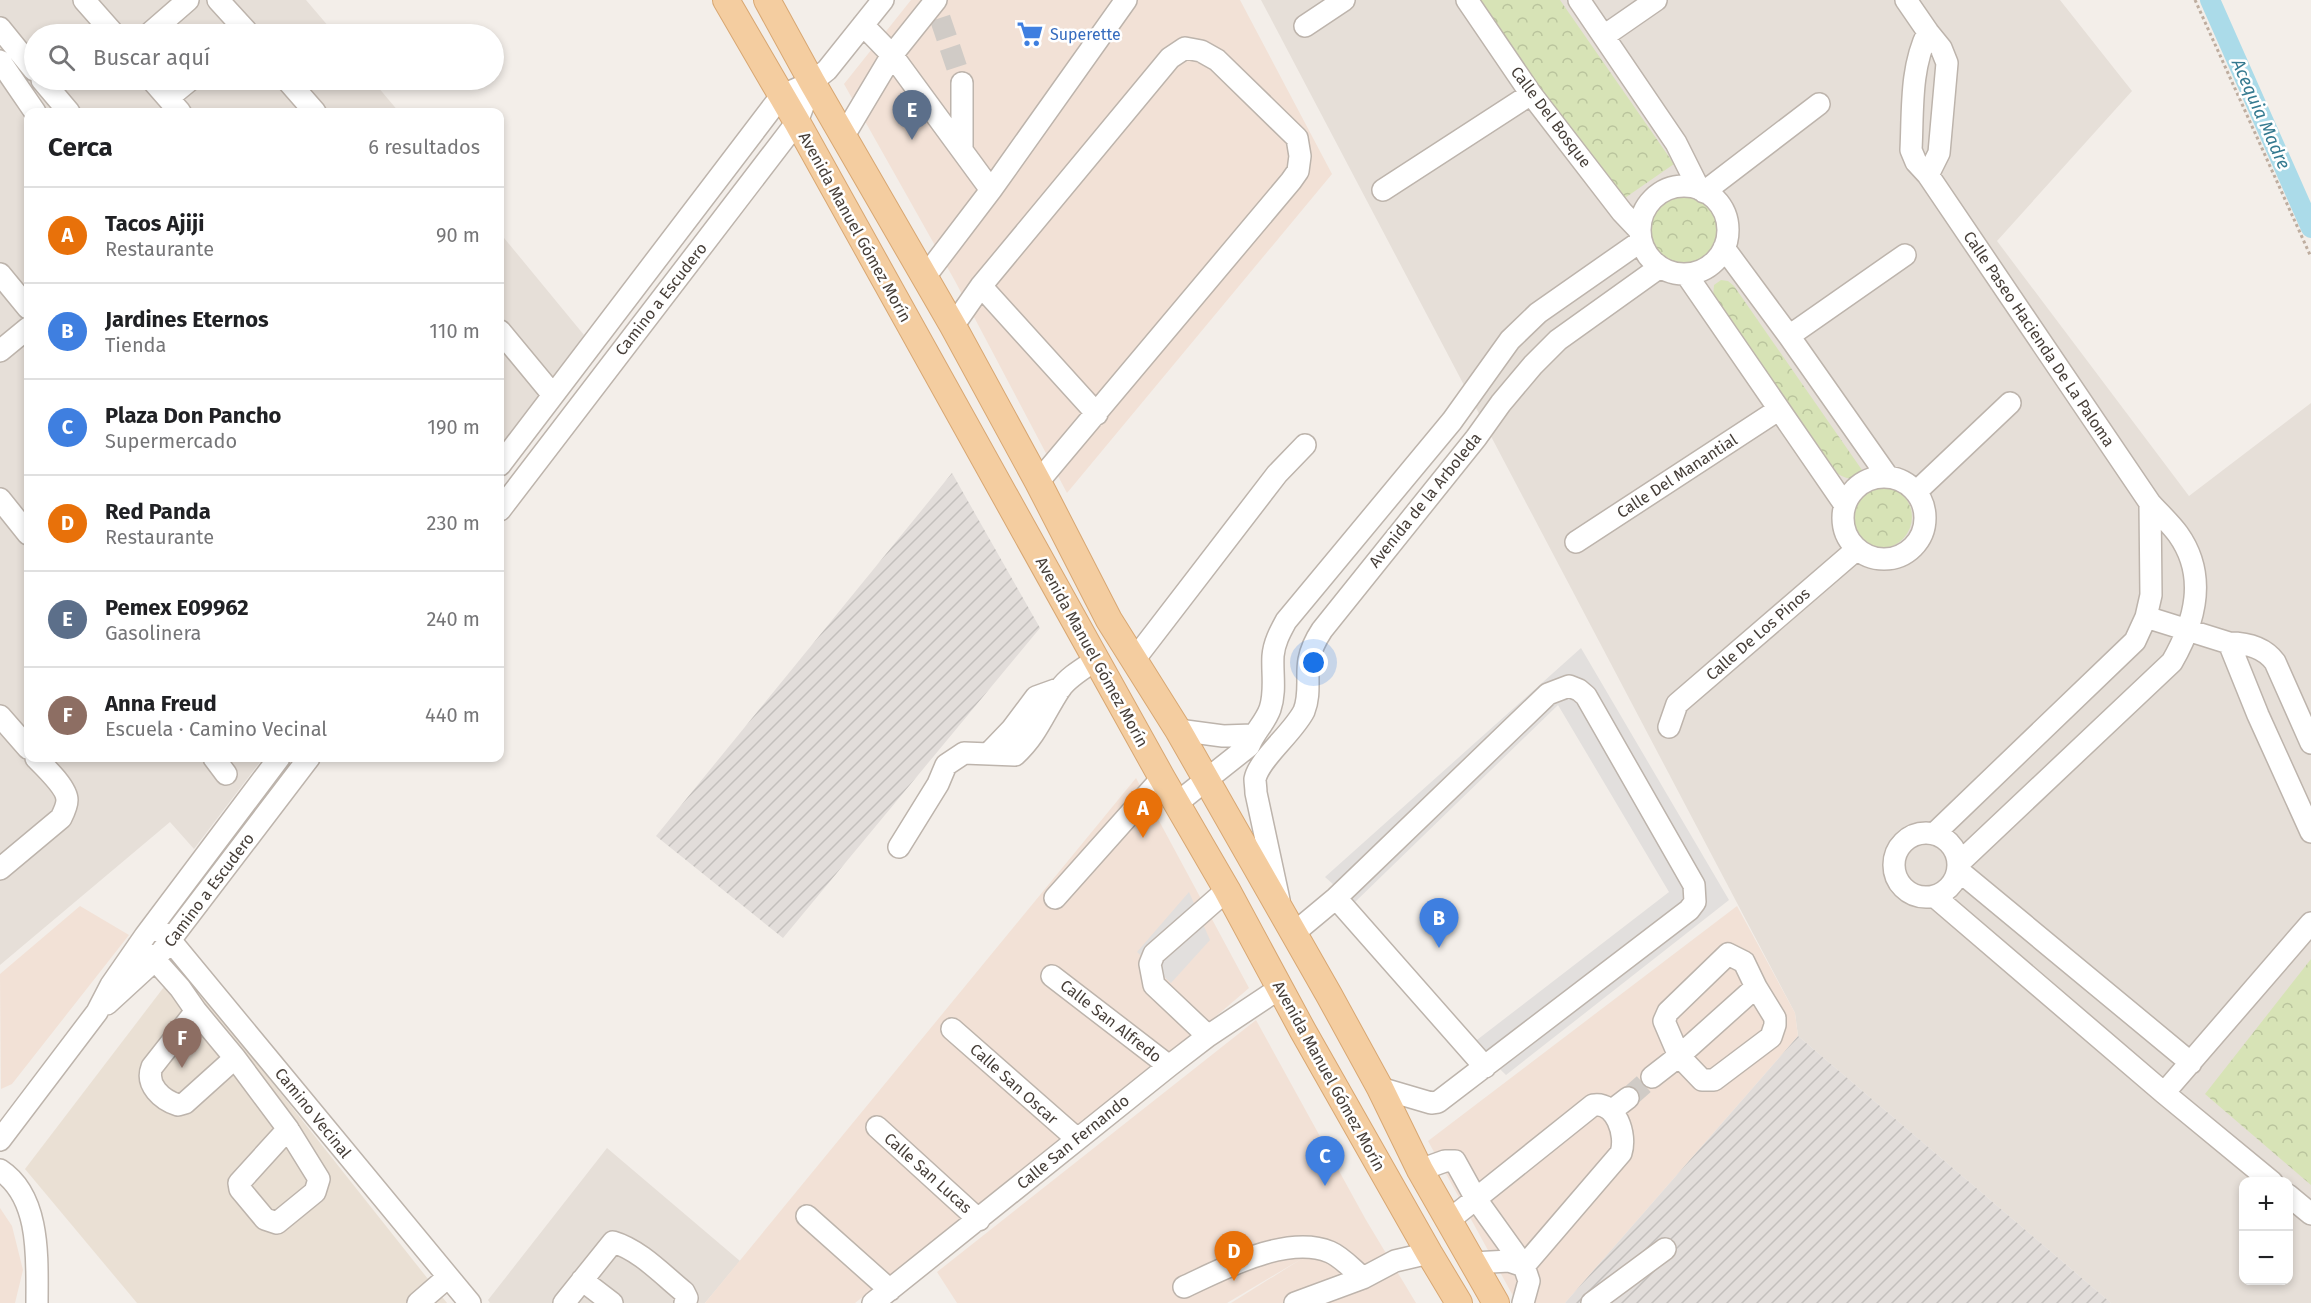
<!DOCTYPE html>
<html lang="es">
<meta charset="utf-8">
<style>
:root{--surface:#fff;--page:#f6f6f6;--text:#202124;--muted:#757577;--line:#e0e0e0;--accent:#b45309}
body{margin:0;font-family:"Fira Sans",sans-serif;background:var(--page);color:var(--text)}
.controls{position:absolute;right:18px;bottom:18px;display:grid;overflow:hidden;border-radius:12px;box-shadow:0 3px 9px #0003}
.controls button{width:54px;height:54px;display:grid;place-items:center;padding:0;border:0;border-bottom:2px solid var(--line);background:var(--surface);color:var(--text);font:30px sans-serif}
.you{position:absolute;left:1314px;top:663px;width:21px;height:21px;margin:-15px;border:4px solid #fff;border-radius:50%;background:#1a73e8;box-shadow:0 0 0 9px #1a73e833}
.badge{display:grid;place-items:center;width:39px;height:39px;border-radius:50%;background:var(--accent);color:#fff;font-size:20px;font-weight:700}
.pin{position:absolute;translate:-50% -50px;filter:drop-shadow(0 2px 3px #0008)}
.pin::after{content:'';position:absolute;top:32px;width:21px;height:18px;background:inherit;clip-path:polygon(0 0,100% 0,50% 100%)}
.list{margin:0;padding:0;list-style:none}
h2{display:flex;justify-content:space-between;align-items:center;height:78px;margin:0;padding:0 24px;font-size:26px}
h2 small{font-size:20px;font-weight:400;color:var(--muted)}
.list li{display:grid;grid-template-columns:39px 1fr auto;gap:18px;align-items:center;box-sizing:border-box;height:96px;padding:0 24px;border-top:2px solid var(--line)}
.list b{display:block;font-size:22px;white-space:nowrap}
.list p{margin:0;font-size:20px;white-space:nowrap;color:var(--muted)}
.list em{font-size:20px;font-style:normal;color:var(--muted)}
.icon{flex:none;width:33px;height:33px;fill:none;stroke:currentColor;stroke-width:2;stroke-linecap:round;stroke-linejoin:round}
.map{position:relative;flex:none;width:2311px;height:1303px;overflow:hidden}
.search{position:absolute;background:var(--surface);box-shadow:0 3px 9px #0003;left:24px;top:24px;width:480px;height:66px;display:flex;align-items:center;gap:15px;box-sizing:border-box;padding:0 21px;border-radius:33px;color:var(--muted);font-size:22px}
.panel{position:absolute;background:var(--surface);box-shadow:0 3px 9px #0003;left:24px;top:108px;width:480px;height:654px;border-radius:12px}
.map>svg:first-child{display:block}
</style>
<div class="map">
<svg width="2311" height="1303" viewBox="0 0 2311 1303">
<defs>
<pattern id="industrial-furrows" width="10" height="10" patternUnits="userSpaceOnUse" patternTransform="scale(1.5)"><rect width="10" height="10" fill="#e2ddda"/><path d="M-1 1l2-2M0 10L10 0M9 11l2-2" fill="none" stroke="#c3bfbc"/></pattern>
<pattern id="park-crowns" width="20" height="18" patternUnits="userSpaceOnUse" patternTransform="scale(1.5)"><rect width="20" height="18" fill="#d7e3b6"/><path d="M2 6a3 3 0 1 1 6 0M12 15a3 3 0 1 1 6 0" fill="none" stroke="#bac49d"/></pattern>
</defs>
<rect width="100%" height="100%" fill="#f3eee9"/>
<path fill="#e6dfd8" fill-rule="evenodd" d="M0 0H306L335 34H34V80H372L399 112H28V758H263L194 849 170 822 0 965Z
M1261 0H2060L2132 91 1997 241 2189 496 2311 403V1303H2111L1798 1036 1795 1013ZM2244 1182H2288V1280H2244Z
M500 233 584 335 500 448Z
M607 1148 740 1261 705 1303H490L488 1300Z"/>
<path fill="#f2e1d6" d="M911 0H1240L1332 174 1067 493 955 281 844 84Z
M1136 778 1249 988 1172 1054 855 1303H705Z
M80 906 129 935 12 1084 1 1089 0 974Z
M1737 906 1795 1013 1798 1036 1565 1303H1517L1428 1141Z
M1256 1020 1366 1220 1416 1303H1231L1303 1258 1227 1303H957L937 1272Z
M0 1208 12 1226 23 1270 15 1303H0Z"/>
<path fill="url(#industrial-furrows)" d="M952 473 1040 628 783 938 656 836Z
M1798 1036 2111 1303H1565Z"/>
<path fill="#eae0d4" d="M180 966 447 1303H137L25 1169Z"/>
<path fill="url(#park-crowns)" d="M1478 0H1560L1674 164 1619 202Z
M1650 230a34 34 0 1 1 68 0a34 34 0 1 1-68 0Z
M1721 280 1728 281 1734 286 1862 470 1863 474C1855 482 1847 479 1838 474L1713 296 1714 285Z
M1850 517a31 31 0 1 1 62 0a31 31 0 1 1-62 0Z
M2311 959V1185L2205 1094Z"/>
<path fill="#e2dfdd" d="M1581 648 1729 900 1506 1075 1473 1043 1669 892 1558 705 1354 903 1325 877Z
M1189 892 1210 940 1171 983 1137 952Z"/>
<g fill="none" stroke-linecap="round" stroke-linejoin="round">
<path stroke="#abdbe9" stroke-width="20" d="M2210 0 2311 228"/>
<path stroke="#d0cbc6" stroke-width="21" stroke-dasharray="21 10" stroke-linecap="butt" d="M940 18 962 83
M1628 1098 1652 1077"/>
<g stroke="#bdb4ac" stroke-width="24">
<path id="minor" d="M84 0 114 34
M218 0 249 34
M936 0 892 55 991 190
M1467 0 1531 94 1622 212 1640 231
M1579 0 1676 143 1699 189
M1906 0 1928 32 1941 48 1947 63 1939 153 1928 175
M1305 26 1344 0
M0 28 34 70
M1928 32C1910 68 1913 111 1911 150L1916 162 1928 175 2150 503C2159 513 2170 523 2178 534 2208 576 2195 622 2172 662L1958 864
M149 34 188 0
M1604 36 1656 0
M0 61 35 112
M42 80 69 112
M152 80 180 112
M287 80 315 112
M168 98 190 80
M843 137 892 55 863 25
M962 150V83
M1640 230a44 44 0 1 1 88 0a44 44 0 1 1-88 0Z
M1383 190 1531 94
M1704 192 1819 104
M1724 248 1789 336 1888 477
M0 274 28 308
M1686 274 1845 505
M924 278 991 190 1126 0
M981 286 1097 414
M953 326 981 286 1170 58 1185 48 1201 51 1217 60 1297 138 1300 156 1298 171 1291 181 1038 482
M500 331 553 395
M1789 336 1905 255
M0 351 28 328
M500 465 781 96 812 82 827 70 883 0
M1843 518a41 41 0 1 1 82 0a41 41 0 1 1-82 0Z
M1916 492 2010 403
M0 499 28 534
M500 510 797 122 812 82
M1576 542 1778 410
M2146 617 2229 643 2258 715 2311 832
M2229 643C2247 643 2264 647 2275 662L2311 743
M1134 660 1277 474 1305 445
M0 716 28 748
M1669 727 1677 704 1857 549
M1178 730 1223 736 1253 735
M989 753 1012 729 1036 697 1061 688
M214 758 226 774
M1177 803 1249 746C1254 732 1265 723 1270 709 1276 691 1272 674 1273 656 1274 643 1280 632 1286 621L1452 421 1510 340 1538 313 1641 241
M1894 865a32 32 0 1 1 64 0a32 32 0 1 1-64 0Z
M1934 834 2135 641 2146 617 2151 595 2150 503
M899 847 938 784 946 765 964 753 1015 755C1037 735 1044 713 1060 689 1068 677 1084 668 1096 660
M0 869 61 818C64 812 67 806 67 800 67 788 45 767 36 758
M1958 870 2191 1063
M1934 896 2164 1093 2272 1182
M1055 898 1162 778
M1336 898 1485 1067
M1279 900 1256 793C1256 788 1255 783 1255 779 1259 759 1293 733 1304 711 1311 694 1306 676 1309 660 1311 649 1316 639 1322 630L1476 438 1501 403 1533 365 1558 340 1660 267
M154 925 170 940 470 1303
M1294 933 1336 898 1548 694 1569 686 1579 690 1586 696 1694 885 1695 902 1689 910 1438 1102 1431 1103 1380 1088
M138 946 155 960 180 988 196 1011 235 1058 288 1129 319 1179 315 1192 277 1223 265 1219 240 1189 239 1183 288 1129
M1728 954 1744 962 1756 987 1775 1018V1025L1771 1037 1714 1080H1702L1679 1056 1664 1021 1668 1012Z
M1052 976 1169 1066
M107 1004 155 960 309 758
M196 1011 152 1067C145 1085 162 1100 178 1105L185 1103 235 1058
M952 1029 1076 1138
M1208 1036 1154 985 1150 964 1154 954 1227 890
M1652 1077 1679 1056 1756 987
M2164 1093 2311 923
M1611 1111 1628 1098
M877 1127 979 1220
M0 1140 97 1012 111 985 145 936 279 758
M0 1170C41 1197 37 1259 37 1303
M1420 1170 1445 1161H1455L1476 1199 1524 1266
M2288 1195 2311 1214
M807 1216 890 1290
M1448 1221 1593 1105C1616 1101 1627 1135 1621 1153L1524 1266 1529 1281 1523 1303
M1473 1263 1509 1261 1524 1266
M582 1280 612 1303
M1184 1287C1223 1269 1287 1234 1330 1252 1342 1257 1353 1270 1363 1278
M418 1303 448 1277
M564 1303 613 1242C640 1250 663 1275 684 1292L687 1298 685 1303
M873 1303 1169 1066 1208 1036 1280 988
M1295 1303 1363 1278 1395 1261 1429 1253
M1592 1303 1665 1249"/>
</g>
<g stroke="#d8a772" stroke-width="28">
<path id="major" d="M726 0 797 122 1162 778 1227 890 1303 1031 1429 1253 1459 1303
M767 0 812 82 953 326 1038 482 1109 620 1178 730 1329 995 1380 1088 1420 1170 1496 1303"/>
</g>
<path stroke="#bead9f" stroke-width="3" stroke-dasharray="3 3" stroke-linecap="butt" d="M2195 0 2311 257"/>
<use href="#minor" stroke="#fff" stroke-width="21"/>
<use href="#major" stroke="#f4cda0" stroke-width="26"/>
</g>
<defs>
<g id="supermarket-bare" transform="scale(2.07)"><path d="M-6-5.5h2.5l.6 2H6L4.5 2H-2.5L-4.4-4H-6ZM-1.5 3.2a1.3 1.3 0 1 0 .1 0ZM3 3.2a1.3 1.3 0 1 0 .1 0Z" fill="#3f7fe0" stroke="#fff" stroke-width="2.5" paint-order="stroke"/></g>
</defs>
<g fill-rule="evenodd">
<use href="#supermarket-bare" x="1030" y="34"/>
</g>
<g text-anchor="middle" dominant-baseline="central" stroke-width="5" stroke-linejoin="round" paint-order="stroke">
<g font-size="16" fill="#366cbe" stroke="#fff" text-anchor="start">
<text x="1050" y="34">Superette</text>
</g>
<g font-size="16" fill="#463e38" stroke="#fff">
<text transform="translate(1551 117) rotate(53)">Calle Del Bosque</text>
<text transform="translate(855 227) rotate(61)">Avenida Manuel Gómez Morín</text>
<text transform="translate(661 299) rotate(-52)">Camino a Escudero</text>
<text transform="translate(2039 339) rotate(56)">Calle Paseo Hacienda De La Paloma</text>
<text transform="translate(1677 476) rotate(-33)">Calle Del Manantial</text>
<text transform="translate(1425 500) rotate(-51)">Avenida de la Arboleda</text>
<text transform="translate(1758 634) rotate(-41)">Calle De Los Pinos</text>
<text transform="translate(1092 652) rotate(61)">Avenida Manuel Gómez Morín</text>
<text transform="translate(209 890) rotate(-53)">Camino a Escudero</text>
<text transform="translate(1111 1021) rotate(38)">Calle San Alfredo</text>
<text transform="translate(1329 1076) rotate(61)">Avenida Manuel Gómez Morín</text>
<text transform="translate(1014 1084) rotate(42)">Calle San Oscar</text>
<text transform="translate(313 1113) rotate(51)">Camino Vecinal</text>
<text transform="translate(1073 1142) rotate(-39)">Calle San Fernando</text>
<text transform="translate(928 1173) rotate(42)">Calle San Lucas</text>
</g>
<g font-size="18" font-style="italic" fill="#357a90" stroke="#fff">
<text transform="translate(2261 114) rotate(66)">Acequia Madre</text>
</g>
</g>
</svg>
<div class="controls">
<button>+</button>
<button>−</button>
</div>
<div class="you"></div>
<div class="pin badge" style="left:1143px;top:838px;background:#e8710a">A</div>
<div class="pin badge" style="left:1439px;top:948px;background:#3f7fe0">B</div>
<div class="pin badge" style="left:1325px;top:1186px;background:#3f7fe0">C</div>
<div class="pin badge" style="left:1234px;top:1281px;background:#e8710a">D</div>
<div class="pin badge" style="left:912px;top:140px;background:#5c6f8a">E</div>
<div class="pin badge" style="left:182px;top:1068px;background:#8d6e63">F</div>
<div class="search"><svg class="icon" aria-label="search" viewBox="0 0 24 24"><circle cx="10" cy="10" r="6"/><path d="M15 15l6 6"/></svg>Buscar aquí</div>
<section class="panel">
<h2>Cerca<small>6 resultados</small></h2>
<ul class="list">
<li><span class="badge" style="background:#e8710a">A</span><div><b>Tacos Ajiji</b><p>Restaurante</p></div><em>90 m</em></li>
<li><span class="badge" style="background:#3f7fe0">B</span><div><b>Jardines Eternos</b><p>Tienda</p></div><em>110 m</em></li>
<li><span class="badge" style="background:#3f7fe0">C</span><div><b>Plaza Don Pancho</b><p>Supermercado</p></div><em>190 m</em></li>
<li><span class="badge" style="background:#e8710a">D</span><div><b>Red Panda</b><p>Restaurante</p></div><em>230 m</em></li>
<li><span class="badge" style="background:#5c6f8a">E</span><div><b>Pemex E09962</b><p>Gasolinera</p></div><em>240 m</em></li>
<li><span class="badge" style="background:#8d6e63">F</span><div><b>Anna Freud</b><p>Escuela · Camino Vecinal</p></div><em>440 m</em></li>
</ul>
</section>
</div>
